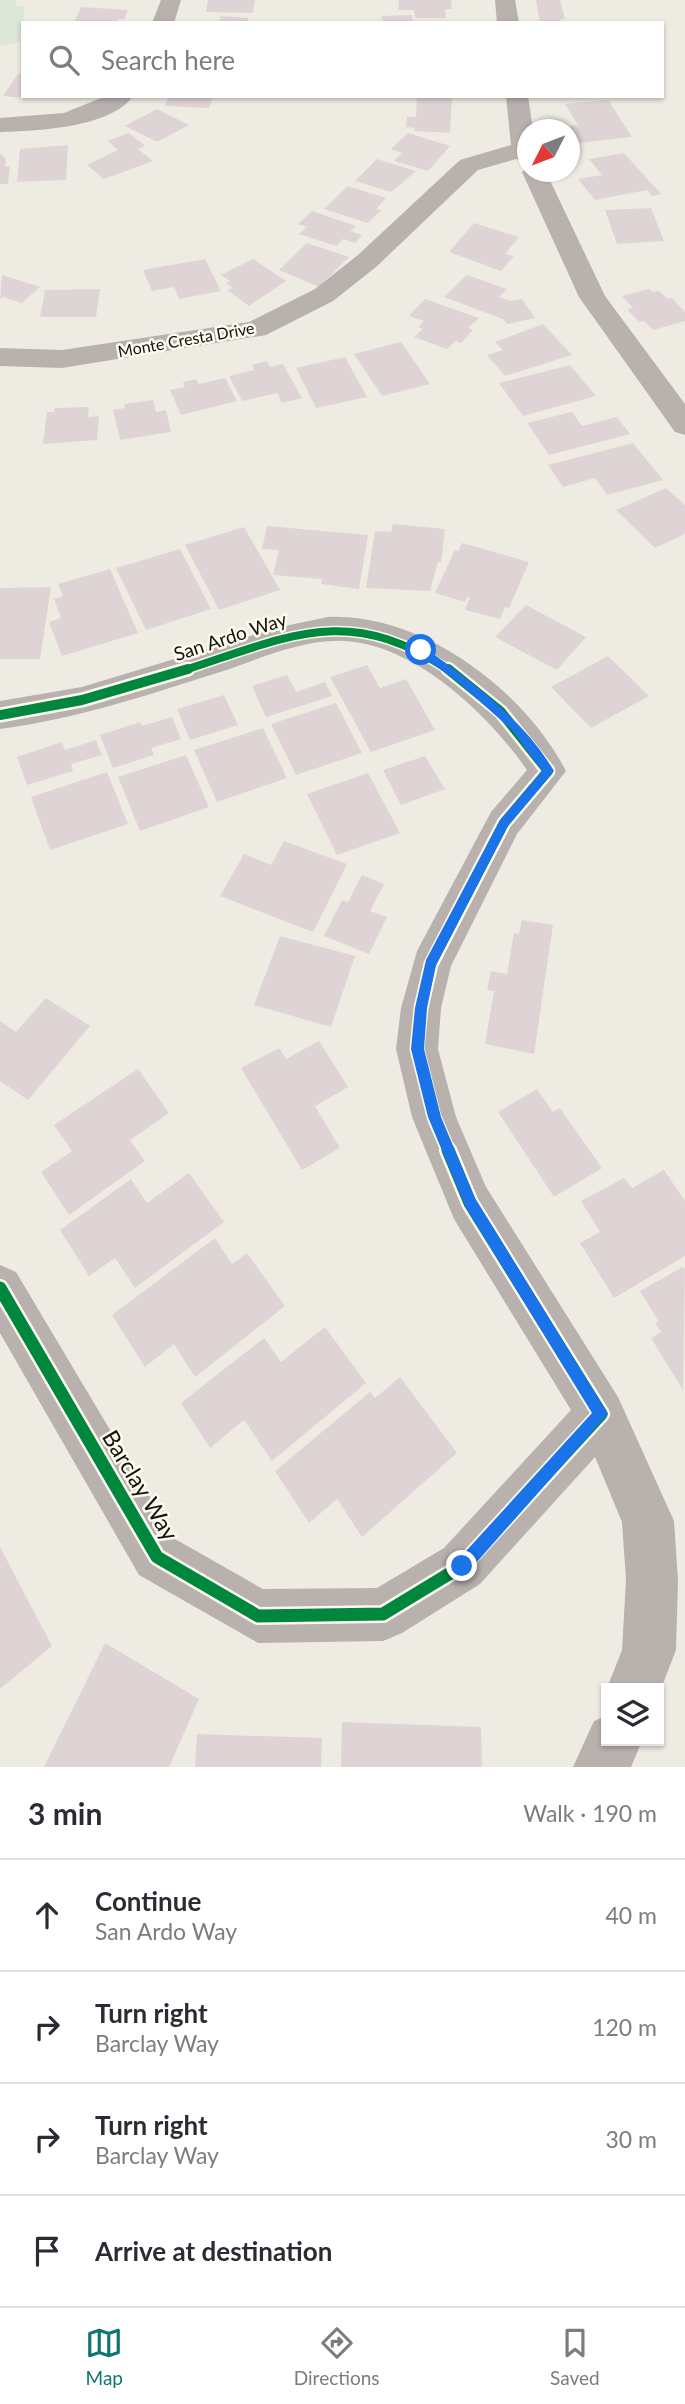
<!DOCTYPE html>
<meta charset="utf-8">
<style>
:root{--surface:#fff;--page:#f2f2f3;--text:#2b2b33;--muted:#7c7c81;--line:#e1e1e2;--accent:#0f766e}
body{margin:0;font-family:Lato,sans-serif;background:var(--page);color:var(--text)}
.controls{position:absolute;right:21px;bottom:21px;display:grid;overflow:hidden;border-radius:0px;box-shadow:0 2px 5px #0004}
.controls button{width:63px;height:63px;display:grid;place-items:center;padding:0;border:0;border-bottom:2px solid var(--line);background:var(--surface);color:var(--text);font:35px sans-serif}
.compass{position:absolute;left:517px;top:119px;width:63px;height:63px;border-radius:50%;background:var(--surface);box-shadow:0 2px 5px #0004;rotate:228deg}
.stop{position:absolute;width:21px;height:21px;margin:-16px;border:5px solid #1a73e8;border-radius:50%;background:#fff}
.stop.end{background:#1a73e8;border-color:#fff;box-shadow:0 2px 7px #0008}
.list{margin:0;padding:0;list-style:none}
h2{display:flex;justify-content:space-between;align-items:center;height:91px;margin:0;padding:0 28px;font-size:30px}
h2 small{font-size:23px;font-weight:400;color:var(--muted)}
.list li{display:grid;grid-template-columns:46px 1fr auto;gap:21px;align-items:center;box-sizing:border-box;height:112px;padding:0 28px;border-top:2px solid var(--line)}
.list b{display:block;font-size:26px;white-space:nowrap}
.list p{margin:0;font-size:23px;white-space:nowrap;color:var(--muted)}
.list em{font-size:23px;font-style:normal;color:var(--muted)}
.icon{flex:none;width:38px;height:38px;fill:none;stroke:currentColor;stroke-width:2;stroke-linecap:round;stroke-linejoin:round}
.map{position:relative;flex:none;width:685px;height:1767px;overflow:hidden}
.search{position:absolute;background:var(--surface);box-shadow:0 2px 5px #0004;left:21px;right:21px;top:21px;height:77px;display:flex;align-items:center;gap:18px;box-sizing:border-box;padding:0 24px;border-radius:0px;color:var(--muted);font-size:26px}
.sheet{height:539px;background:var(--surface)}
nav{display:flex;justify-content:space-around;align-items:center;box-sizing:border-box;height:98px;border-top:2px solid var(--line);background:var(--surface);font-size:19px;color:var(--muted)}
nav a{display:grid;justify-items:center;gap:4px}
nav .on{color:var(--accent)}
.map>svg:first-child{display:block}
</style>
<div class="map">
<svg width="685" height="1767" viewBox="0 0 685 1767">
<rect width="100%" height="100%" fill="#eeebe3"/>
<path fill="#dbe6d7" d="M0 0H16V6L25 7 19 42 0 46Z"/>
<path fill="#dfd4d5" d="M208 0H255L253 13 206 12Z
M399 0H451L452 9H445L446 18H415L414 10H398Z
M536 0H560L565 19H560L561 23H540Z
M81 7 128 10 124 19H118L117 23H74Z
M412 15 413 23H383L382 16Z
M221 16 249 18 247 23H219Z
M18 74 23 75V98L3 96Z
M169 96H213L209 108 165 106Z
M417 96H452L450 133 414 131 415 128 406 127 407 117H416Z
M608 100 632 137 579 143 570 126 578 125 565 104Z
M157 109 189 125 157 142 125 126Z
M129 133 145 146 138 149 153 161 104 179 87 165 118 150 107 141Z
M408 133 450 146 428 171 394 161 402 153 391 149Z
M68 145 66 180 17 182 20 149Z
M0 153 6 159 5 167 10 166 8 184H0Z
M624 153 661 194 652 196 647 190 595 200 578 179 602 175 589 159Z
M377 159 416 171 391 192 355 181Z
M348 186 386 198 376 209 381 210 368 223 324 209Z
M651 208 664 241 617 244 605 210Z
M312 211 356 226 350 231 362 235 355 243 343 239 336 246 299 234 307 227 298 224Z
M474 223 519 237 505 254 514 256 501 271 449 252Z
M307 243 349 257 319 287 279 270Z
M205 259 221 291 179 299 174 287 152 291 143 270Z
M253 259 286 281 249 306 227 290 233 288 226 283 230 281 221 275Z
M2 275 40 287 22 303 3 297 0 299Z
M467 275 507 289 499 297 510 301 522 299 535 318 507 324 503 319 444 297Z
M100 289 96 317H40L45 290Z
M649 289 653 292 659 291 668 299 672 298 685 312V321L653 330 644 321 639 322 627 309 633 308 622 296Z
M425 299 479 318 468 328 473 330 461 343 456 341 447 349 414 337 423 329 418 327 424 321 409 316Z
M543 324 572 355 505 376 487 355 503 350 495 342Z
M401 342 430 384 382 396 354 354Z
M345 357 367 397 316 408 296 368Z
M267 361 270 367 283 364 302 398 282 403 277 393 242 401 229 376 254 370 252 365Z
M570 365 596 396 523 416 499 383Z
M225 378 237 401 181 415 170 390 185 387 183 382 196 379 199 384Z
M153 400 156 412 166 410 171 432 120 440 113 410 125 408 124 404Z
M89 407 88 417 99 416 97 440 43 444 47 412H54L55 408Z
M572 412 582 426 617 417 630 434 549 455 527 423Z
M633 443 663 480 607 495 595 478 563 487 548 465Z
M666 488 685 505V534L655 548 616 510Z
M393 524 445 529 441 563 438 562 430 591 366 588 375 531 391 532Z
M267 526 368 535 359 589 321 584 322 579 273 575 279 550 262 549Z
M244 527 280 590 219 610 185 545Z
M462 543 529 562 509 608 505 607 500 619 465 610 470 597H467L465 602 435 593 455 550 458 551Z
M180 549 211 609 146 630 116 568Z
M110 569 138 633 62 656 49 622 61 618 54 599 63 596 58 584Z
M51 587 40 659H0V588Z
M526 605 586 637 557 670 495 637Z
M608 656 649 696 591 728 551 687Z
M367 665 380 688 406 679 435 730 371 752 330 677Z
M287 675 296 692 325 682 332 696 266 717 252 686Z
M224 695 238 725 190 740 177 709Z
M336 703 362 753 296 775 271 724Z
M172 717 181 739 151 748 154 755 113 768 100 735 140 722 142 726Z
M263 728 287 778 217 802 194 750Z
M96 740 102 755 71 764 73 771 27 785 17 757 62 742 65 750Z
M186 755 209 807 140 831 118 777Z
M425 756 445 789 401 805 383 770Z
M107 772 128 824 50 850 31 797Z
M368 773 400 833 337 855 307 794Z
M284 841 347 864 313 932 220 896 244 854 271 865Z
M362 875 384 884 370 911 387 917 369 954 324 936 342 900 348 902Z
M522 920 553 925 534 1054 485 1044 494 991 487 990 491 971 507 974 514 933 519 934Z
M280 936 355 956 331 1027 254 1005Z
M46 998 90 1026 28 1100 0 1081V1021L16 1032Z
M319 1041 348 1087 315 1106 340 1148 302 1170 241 1068 279 1048 286 1059Z
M138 1069 169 1113 130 1140 145 1161 69 1215 41 1172 72 1151 54 1125Z
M537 1089 553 1112 560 1108 602 1168 554 1197 498 1112Z
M664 1170 685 1201V1256L614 1298 580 1243 600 1232 581 1201 624 1178 632 1188Z
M189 1173 224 1222 135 1288 115 1258 89 1276 60 1230 131 1179 147 1203Z
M215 1238 232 1264 247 1253 285 1306 195 1377 174 1344 145 1367 112 1315Z
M683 1267 685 1269 683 1390 651 1338 661 1332 655 1323 659 1322 640 1291Z
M325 1327 366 1383 272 1461 244 1420 210 1448 181 1403 264 1338 281 1362Z
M400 1377 457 1453 362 1537 337 1499 309 1523 275 1471 370 1392 375 1398Z
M0 1547 52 1646 0 1689Z
M105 1643 199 1699 169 1767H44Z
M342 1722 481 1727 482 1767H341Z
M197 1734 322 1738 321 1767H195Z"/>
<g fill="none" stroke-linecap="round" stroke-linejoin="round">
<path fill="#b8b1ae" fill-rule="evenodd" d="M161 0H181L174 23H152Z
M495 0H515L519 23H497Z
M106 96H133C111 128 35 131 0 132V118L64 113Z
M506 96H528L533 130H528V165L516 159 478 170 376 267 333 301 266 335 62 368 0 366V348L62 350 249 322 315 289 358 255 460 160 511 145Z
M528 166V172H546L605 296 685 404V435L675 432 579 297 522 172Z
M328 617C422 613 524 690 566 771L517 834 451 966 441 1008 438 1049 456 1117 486 1187 618 1397 674 1521 678 1580 676 1650 659 1694V1688H607L622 1650 626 1580 622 1522 595 1457 480 1584 402 1633 383 1641 258 1643 139 1575 0 1333V1265L16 1272 175 1539 263 1589 377 1588 444 1548 571 1410 454 1219 412 1117 396 1049 401 1008 417 951 491 812 527 770C489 715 416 645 345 641 301 639 258 660 217 673 145 696 75 719 0 729V701L82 687 280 627Z
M606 1716V1741H642L631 1767H573L594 1721Z"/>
<g stroke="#fefaef" stroke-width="11">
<path id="cycleway-far2" d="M182 671C288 637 348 602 450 671"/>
</g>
<g stroke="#fefaef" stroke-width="15">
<path id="cycleway-far1" d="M448 669 501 712 548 771 504 823 431 964 421 1008 417 1049 434 1117 449 1152
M0 715 82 700 188 669"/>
</g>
<g stroke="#fefaef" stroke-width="18">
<path id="cycleway" d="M0 1288 157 1557 258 1616 383 1614 462 1566 601 1414 470 1203 448 1150"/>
</g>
<use href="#cycleway-far2" stroke="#00873e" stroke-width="8"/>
<use href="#cycleway-far1" stroke="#00873e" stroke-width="10"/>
<use href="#cycleway" stroke="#00873e" stroke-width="13"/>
</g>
<path fill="#1a73e8" d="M417 647H424C473 683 523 719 554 771L508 826 436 965 427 1008 424 1049 441 1117 475 1198 608 1414 468 1572 462 1574 454 1566 457 1561 592 1413 466 1208 428 1117 411 1049 415 1008 426 960 500 820 542 771 512 730 458 682 417 653Z"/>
<g text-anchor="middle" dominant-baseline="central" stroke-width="5" stroke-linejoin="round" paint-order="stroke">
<g font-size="16" fill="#14120d" stroke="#fefaef">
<text transform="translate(186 339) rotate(-10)">Monte Cresta Drive</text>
</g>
<g font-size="19" fill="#14120d" stroke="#fefaef">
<text transform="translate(230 636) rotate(-18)">San Ardo Way</text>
</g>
<g font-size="23" fill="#14120d" stroke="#fefaef">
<text transform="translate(141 1485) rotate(59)">Barclay Way</text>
</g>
</g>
</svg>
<div class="controls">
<button><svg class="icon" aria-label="layers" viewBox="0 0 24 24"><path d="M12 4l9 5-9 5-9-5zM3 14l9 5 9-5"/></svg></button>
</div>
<svg class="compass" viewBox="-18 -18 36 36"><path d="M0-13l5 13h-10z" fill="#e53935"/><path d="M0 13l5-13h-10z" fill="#7c7c81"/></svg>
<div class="stop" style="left:421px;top:650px"></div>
<div class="stop end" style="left:462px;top:1566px"></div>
<div class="search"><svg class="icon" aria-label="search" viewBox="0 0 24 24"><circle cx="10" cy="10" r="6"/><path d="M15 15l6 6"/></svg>Search here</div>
</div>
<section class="sheet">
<h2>3 min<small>Walk · 190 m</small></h2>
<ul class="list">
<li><svg class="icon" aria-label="ahead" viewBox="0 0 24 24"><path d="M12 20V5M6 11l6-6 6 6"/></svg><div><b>Continue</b><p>San Ardo Way</p></div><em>40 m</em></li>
<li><svg class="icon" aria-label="right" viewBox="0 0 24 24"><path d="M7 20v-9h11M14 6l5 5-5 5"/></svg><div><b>Turn right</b><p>Barclay Way</p></div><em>120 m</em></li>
<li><svg class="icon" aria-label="right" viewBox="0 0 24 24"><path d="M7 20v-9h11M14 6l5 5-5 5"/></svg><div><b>Turn right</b><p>Barclay Way</p></div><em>30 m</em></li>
<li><svg class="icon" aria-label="arrive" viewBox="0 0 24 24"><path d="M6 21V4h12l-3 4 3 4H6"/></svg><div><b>Arrive at destination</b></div></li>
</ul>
</section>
<nav>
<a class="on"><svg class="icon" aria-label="map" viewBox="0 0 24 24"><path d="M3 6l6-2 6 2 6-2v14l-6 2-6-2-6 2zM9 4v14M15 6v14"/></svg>Map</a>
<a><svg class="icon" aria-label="directions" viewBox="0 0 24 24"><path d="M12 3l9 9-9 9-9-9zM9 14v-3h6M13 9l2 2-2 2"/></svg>Directions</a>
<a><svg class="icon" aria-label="saved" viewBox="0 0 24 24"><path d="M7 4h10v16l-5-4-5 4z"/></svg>Saved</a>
</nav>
